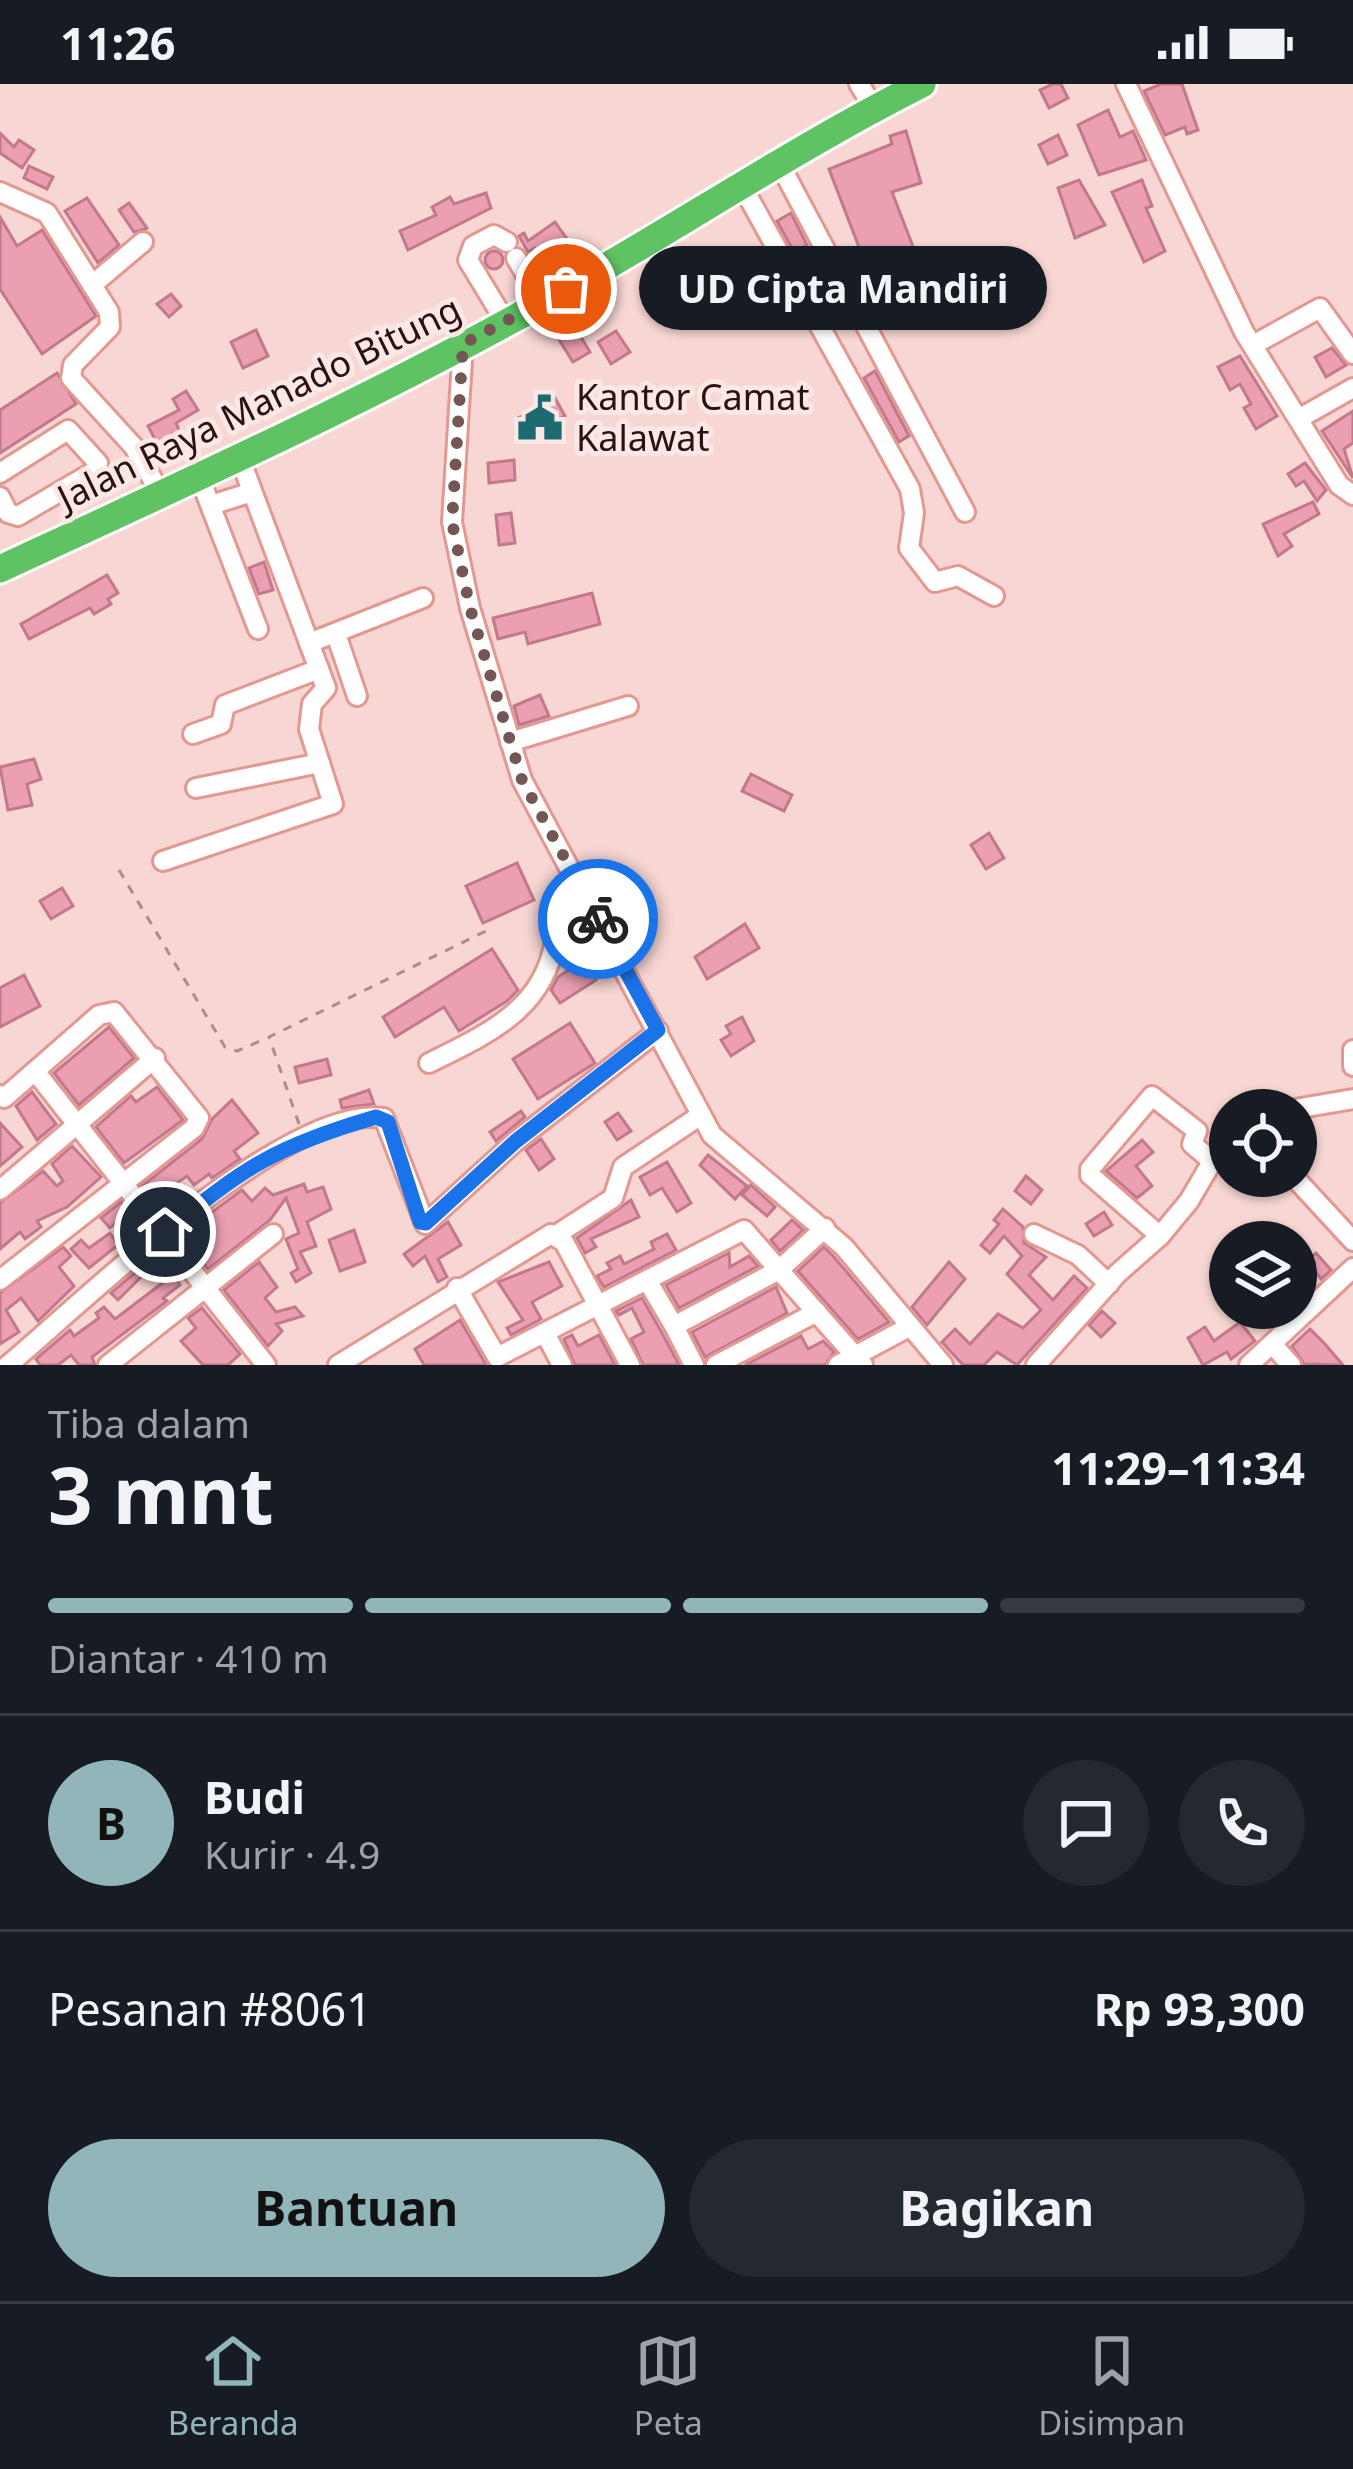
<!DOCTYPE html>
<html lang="id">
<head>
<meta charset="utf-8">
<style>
	:root { --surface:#171b24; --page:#242831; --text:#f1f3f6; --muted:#9ea1a6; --line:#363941; --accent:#92b5ba }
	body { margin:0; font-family:"Noto Sans",sans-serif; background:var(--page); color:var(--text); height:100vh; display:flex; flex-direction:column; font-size:45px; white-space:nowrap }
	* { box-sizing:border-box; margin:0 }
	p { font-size:39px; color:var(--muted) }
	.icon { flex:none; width:66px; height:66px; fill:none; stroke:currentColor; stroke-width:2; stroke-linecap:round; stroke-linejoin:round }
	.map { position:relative; height:1281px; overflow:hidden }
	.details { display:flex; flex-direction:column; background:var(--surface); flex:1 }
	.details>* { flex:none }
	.buttons { position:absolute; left:1209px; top:1005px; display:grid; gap:24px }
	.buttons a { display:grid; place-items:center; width:108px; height:108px; border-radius:50%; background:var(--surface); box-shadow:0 3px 9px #0004; font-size:60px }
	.pin { position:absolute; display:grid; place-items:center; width:102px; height:102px; color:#fff; margin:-51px; border:6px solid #fff; border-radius:50%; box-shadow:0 3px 12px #0007 }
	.courier { position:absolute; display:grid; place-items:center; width:120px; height:120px; margin:-60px; border:9px solid #1a73e8; border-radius:50%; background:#fff; color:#222; box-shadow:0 3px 15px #0007 }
	.bubble { position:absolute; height:84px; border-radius:42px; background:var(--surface); box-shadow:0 3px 9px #0004; font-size:39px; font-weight:700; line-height:84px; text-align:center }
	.summary em { font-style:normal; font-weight:700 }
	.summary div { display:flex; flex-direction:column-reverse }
	.summary { display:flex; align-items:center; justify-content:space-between; height:204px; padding:0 48px }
	h1 { font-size:78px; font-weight:700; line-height:90px }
	.bar { display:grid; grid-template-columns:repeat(4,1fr); gap:18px 12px; align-content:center; height:144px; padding:0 48px }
	.bar i { height:15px; border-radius:9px; background:var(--line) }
	.bar .active { background:var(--accent) }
	.bar p { grid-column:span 4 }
	.line { display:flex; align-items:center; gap:30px; padding:0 48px; border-top:3px solid var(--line) }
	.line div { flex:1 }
	.round { display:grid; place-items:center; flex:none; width:126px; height:126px; border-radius:63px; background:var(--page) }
	.button { display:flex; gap:24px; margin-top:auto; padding:24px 48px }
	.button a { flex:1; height:138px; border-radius:72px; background:var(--accent); color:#111; font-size:48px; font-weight:700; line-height:138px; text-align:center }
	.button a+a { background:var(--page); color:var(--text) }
	.status { display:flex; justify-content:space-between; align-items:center; height:84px; padding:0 60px; background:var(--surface); direction:ltr }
	.status svg { height:33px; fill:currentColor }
	.menu { display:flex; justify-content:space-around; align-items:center; height:168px; border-top:3px solid var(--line); background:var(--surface); font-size:33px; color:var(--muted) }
	.menu a { display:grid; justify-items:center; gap:6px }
	.menu .active { color:var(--accent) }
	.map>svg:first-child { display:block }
	.building { fill:#eb9fb1; stroke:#c2798b; stroke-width:3 }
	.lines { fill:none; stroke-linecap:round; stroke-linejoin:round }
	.minor-casing { stroke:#e49892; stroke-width:24 }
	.highway-casing { stroke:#fff; stroke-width:33 }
	.path { stroke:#ac8d8a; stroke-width:3; stroke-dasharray:9 9; stroke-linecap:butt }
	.minor { stroke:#fff; stroke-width:18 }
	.highway { stroke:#5fc363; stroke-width:27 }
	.done { stroke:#745654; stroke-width:12; stroke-dasharray:0 21.6 }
	.route { stroke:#1a73e8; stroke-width:15 }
	.labels { text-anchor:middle; stroke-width:10; stroke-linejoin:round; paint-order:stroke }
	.poi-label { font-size:36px; fill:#2d1110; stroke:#f9e8e6; text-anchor:start }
	.street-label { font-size:36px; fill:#2d1110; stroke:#f9e8e6 }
</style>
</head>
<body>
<div class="status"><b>11:26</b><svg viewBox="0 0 49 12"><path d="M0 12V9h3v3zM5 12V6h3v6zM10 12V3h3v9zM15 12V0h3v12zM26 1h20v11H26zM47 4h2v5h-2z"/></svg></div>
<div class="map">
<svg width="1353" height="1281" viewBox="0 0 1353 1281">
	<rect width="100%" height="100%" fill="#f7d6d3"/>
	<g class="building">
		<path d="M1053 0H1061L1068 14 1049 24 1040 6Z"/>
		<path d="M1161 0H1182L1198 46 1187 50 1185 43 1165 51 1144 7Z"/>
		<path d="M1108 26 1120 53 1133 47 1146 76 1099 91 1078 41Z"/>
		<path d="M906 47 921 99 892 108 937 225 890 244 829 85 892 60 890 52Z"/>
		<path d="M0 49 14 63 19 56 34 66 22 84 0 69Z"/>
		<path d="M1058 51 1067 71 1048 80 1039 61Z"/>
		<path d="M29 82 53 93 47 105 24 94Z"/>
		<path d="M1079 96 1105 141 1075 154 1058 104Z"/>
		<path d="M1142 96 1152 122 1146 124 1165 167 1144 178 1112 108Z"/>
		<path d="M486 109 491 124 408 166 400 147 436 131 432 123 450 113 454 120Z"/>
		<path d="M87 114 119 161 98 179 65 127Z"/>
		<path d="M129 119 147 144 146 145 134 148 119 126Z"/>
		<path d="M791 129 807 161 794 168 777 137Z"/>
		<path d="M0 133 17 162 42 146 96 232 42 270 0 205Z"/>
		<path d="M555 138 582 176 556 190 546 169 541 173 535 164 528 168 519 152 524 149 528 157Z"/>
		<circle cx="494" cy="176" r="9"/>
		<path d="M171 210 181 222 169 233 157 220Z"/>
		<path d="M573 240 590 268 573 278 556 251Z"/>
		<path d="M256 246 268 272 243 284 231 258Z"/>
		<path d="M616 247 630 268 611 280 598 258Z"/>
		<path d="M1332 264 1346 281 1326 293 1315 273Z"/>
		<path d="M1240 272 1277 332 1256 345 1244 324 1251 320 1240 300 1230 306 1218 283Z"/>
		<path d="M875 287 909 352 899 358 864 294Z"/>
		<path d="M57 289 76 320 0 369V326Z"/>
		<path d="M186 307 198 326 176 339 185 359 163 371 148 342 179 326 173 315Z"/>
		<path d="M250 314 261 331 249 340 237 323Z"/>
		<path d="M555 314 565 332 526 353 516 335Z"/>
		<path d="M1353 327V359L1344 365 1353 394 1322 347Z"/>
		<path d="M514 376 515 396 489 399 488 379Z"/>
		<path d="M1305 379 1326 406 1317 417 1304 397 1296 402 1288 390Z"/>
		<path d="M1313 418 1319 430 1284 450 1292 462 1278 472 1263 440Z"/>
		<path d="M511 429 515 459 499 461 496 431Z"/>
		<path d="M264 478 273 506 259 510 249 484Z"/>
		<path d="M107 491 118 509 108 515 111 520 94 530 90 524 29 555 21 540Z"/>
		<path d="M592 509 600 540 528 560 525 548 498 555 493 534Z"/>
		<path d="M540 611 549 632 519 641 514 622Z"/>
		<path d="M34 675 41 695 27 700 32 721 8 726 0 683Z"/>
		<path d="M751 690 792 711 784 727 742 707Z"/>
		<path d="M989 749 1004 774 986 785 971 761Z"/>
		<path d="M517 779 534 816 483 839 466 802Z"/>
		<path d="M62 804 73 822 51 835 40 817Z"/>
		<path d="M745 840 759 864 707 895 695 873Z"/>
		<path d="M492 865 518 906 507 917 459 947 444 923 395 953 383 933Z"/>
		<path d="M584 876 596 896 560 919 551 906 558 893Z"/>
		<path d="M24 891 40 922 0 943V904Z"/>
		<path d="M742 933 754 957 731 972 721 956 731 950 726 942Z"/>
		<path d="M570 939 595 979 538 1015 513 975Z"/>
		<path d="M109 943 134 974 79 1021 54 989Z"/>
		<path d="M327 975 331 991 299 999 295 983Z"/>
		<path d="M157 1003 183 1036 124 1079 96 1043 131 1012 136 1018Z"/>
		<path d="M369 1006 374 1020 342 1024 340 1016Z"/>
		<path d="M32 1008 56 1040 37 1056 16 1022Z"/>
		<path d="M232 1016 258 1049 234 1067 240 1075 212 1094 209 1090 194 1101 187 1092 164 1108 171 1121 162 1126 142 1102 202 1055 212 1035Z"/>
		<path d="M521 1027 525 1033 496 1057 490 1048Z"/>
		<path d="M618 1029 631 1047 617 1056 605 1038Z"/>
		<path d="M0 1039 22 1063 0 1082Z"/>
		<path d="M541 1055 554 1075 539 1086 526 1066Z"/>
		<path d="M1142 1056 1153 1068 1136 1082 1152 1102 1137 1114 1106 1087Z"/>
		<path d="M72 1062 101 1093 67 1123 37 1137 41 1143 25 1155 20 1148 0 1165V1119L43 1087 57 1102 63 1097 52 1080Z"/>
		<path d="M708 1071 747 1102 735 1115 700 1081Z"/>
		<path d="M667 1078 691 1119 677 1128 662 1104 650 1111 640 1093Z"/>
		<path d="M1026 1092 1042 1106 1031 1120 1015 1107Z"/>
		<path d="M304 1100 307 1108 323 1103 331 1125 307 1138 316 1162 300 1168 311 1189 296 1198 291 1189 298 1185 286 1155 299 1149 286 1114 270 1136 208 1185 181 1151 242 1106 252 1117 265 1104 273 1111Z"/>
		<path d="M751 1101 775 1123 767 1132 742 1111Z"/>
		<path d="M631 1116 639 1133 591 1155 596 1163 585 1169 577 1154Z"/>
		<path d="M121 1118 128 1128 110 1144 101 1134Z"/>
		<path d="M1003 1125 1023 1143 1024 1159 1046 1173 1029 1191 1053 1216 1074 1192 1087 1204 1017 1281 997 1268 984 1281H963L942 1258 955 1245 970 1260 998 1230 1023 1244 1041 1226 1007 1190 1022 1172 1004 1152 990 1169 981 1161 999 1140 994 1136Z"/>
		<path d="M1104 1128 1112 1141 1094 1152 1086 1140Z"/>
		<path d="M792 1136 803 1146 780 1167 771 1156Z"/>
		<path d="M448 1138 461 1161 438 1175 447 1193 438 1198 425 1172 413 1182 404 1170Z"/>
		<path d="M354 1146 365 1178 340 1187 329 1156Z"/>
		<path d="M110 1149 118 1161 89 1184 71 1165 81 1156 89 1164Z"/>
		<path d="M667 1150 676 1166 604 1203 597 1192 611 1185 607 1179 620 1172 624 1180 654 1165 651 1158Z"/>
		<path d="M63 1163 71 1172 59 1183 74 1202 38 1237 21 1214 6 1226 19 1248 0 1260V1209Z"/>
		<path d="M824 1163 834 1173 889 1238 858 1255 798 1187Z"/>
		<path d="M729 1169 730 1183 749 1172 758 1182 679 1224 666 1201Z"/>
		<path d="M1316 1169 1331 1186 1321 1195 1307 1177Z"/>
		<path d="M155 1172 158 1176 118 1216 111 1209Z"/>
		<path d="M259 1178 277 1203 265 1214 276 1228 295 1223 303 1232 276 1240 282 1247 268 1262 224 1206Z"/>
		<path d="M549 1178 562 1202 532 1218 541 1235 511 1251 507 1244 523 1236 498 1198Z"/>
		<path d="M949 1178 965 1195 927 1241 912 1223Z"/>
		<path d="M173 1191 180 1201 163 1214 167 1217 92 1273 95 1281H79L71 1271 58 1281H40L36 1275 70 1246 74 1252 99 1234 96 1229 104 1223 115 1235Z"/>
		<path d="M776 1203 787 1229 705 1273 692 1248Z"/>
		<path d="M642 1214 662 1249 679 1281H643L631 1255 644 1248 632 1224 619 1231 616 1227Z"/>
		<path d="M202 1224 240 1270 228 1281H203L181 1257 196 1244 188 1234Z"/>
		<path d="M1102 1227 1115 1239 1101 1253 1089 1241Z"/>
		<path d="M460 1236 486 1281H424L415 1265Z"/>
		<path d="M1240 1238 1255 1257 1231 1275 1227 1268 1203 1281 1188 1254 1205 1243 1214 1257Z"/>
		<path d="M1310 1245 1324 1259 1343 1281 1304 1280 1292 1262Z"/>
		<path d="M572 1251 578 1262 599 1251 615 1281H575L564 1255Z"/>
		<path d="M801 1252 808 1265 823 1257 834 1268 825 1281H745Z"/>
	</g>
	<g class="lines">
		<g class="minor-casing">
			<g id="minor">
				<path d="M859 0 874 24"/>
				<path d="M1126 0 1244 248 1339 401 1353 411"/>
				<path d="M778 77 965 428"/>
				<path d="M741 100 910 405 914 429 909 464 935 498 958 492 994 512"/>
				<path d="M0 108 47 129 109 228 110 243 73 281 71 294 134 363 162 412"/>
				<path d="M516 174 541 217"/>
				<path d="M92 201 143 158"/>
				<path d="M505 237 468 176 473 162 494 151 507 158"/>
				<path d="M463 260 452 438 470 524 522 696 712 1051 844 1163 943 1281"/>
				<path d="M1253 261 1320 224 1353 270"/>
				<path d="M1300 334 1353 304"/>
				<path d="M0 389 68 346 98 379 95 387 18 432 8 429 0 413"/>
				<path d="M199 392 258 545"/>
				<path d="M211 421 252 408"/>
				<path d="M336 550 357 612"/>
				<path d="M309 559 423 514"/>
				<path d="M193 650 221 640 225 621 319 585"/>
				<path d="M510 658 628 622"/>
				<path d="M196 704 320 679"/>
				<path d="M163 777 333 720 309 645 312 620 326 604 239 372"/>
				<path d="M1353 966V982"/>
				<path d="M429 979C485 951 545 926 555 855L595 831"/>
				<path d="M0 1011 4 1014 35 987 266 1281"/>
				<path d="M1289 1026 1353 1015"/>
				<path d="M1293 1092 1353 1157"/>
				<path d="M0 1106 155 974"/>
				<path d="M825 1144 779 1186 863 1281"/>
				<path d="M1034 1150 1078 1171 1109 1200"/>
				<path d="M556 1151 613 1114 623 1083 701 1031"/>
				<path d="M1160 1152 1090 1091V1085L1152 1012 1197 1047 1192 1060 1211 1076"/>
				<path d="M0 1196 194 1044 199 1034 114 928 99 931 35 987"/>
				<path d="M647 1196 674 1242"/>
				<path d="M457 1204 497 1273 744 1146 779 1186 674 1242 694 1281"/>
				<path d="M545 1249 562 1281"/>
				<path d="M1272 1260 1291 1281"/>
				<path d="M8 1281C82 1219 289 1018 384 1034L425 1140 516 1057 658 947"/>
				<path d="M108 1281 273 1150"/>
				<path d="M338 1281 551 1150 564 1158 630 1281"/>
				<path d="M716 1281 817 1228"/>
				<path d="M838 1281 909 1243"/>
				<path d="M1036 1281 1118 1189 1160 1152 1189 1117 1230 1047"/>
				<path d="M1249 1281 1353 1184"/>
			</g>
		</g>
		<g class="highway-casing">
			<path id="highway" d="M0 485C199 393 400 302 590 192 701 128 807 58 922 0"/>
		</g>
		<g class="path">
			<path d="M119 786 225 963 237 967 267 954"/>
			<path d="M299 1040 269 953 486 847"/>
		</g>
		<use href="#minor" class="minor"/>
		<use href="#highway" class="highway"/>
	</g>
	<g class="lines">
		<path class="done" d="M566 205 463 260 452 438 470 524 522 696 598 835"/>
		<path class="route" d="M165 1148C245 1083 276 1062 376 1033L388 1038 420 1138 426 1139 516 1057 658 946 598 835"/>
	</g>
	<defs>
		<g id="civic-bare" transform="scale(3.6)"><path d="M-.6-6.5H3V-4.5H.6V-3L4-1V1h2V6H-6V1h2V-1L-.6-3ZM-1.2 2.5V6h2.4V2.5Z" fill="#1e6a71" stroke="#f9e8e6" stroke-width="2.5" paint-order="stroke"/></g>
	</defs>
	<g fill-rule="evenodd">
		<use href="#civic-bare" x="540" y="334"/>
	</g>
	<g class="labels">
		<g class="poi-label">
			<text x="576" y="326">Kantor Camat<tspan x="576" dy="41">Kalawat</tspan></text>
		</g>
		<g class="street-label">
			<text transform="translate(259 319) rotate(-26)" y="13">Jalan Raya Manado Bitung</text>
		</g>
	</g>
</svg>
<div class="buttons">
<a><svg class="icon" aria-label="locate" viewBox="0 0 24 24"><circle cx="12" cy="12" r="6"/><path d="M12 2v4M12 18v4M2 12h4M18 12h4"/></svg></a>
<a><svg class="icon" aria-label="layers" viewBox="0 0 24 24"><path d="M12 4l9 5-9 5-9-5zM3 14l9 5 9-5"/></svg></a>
</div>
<div class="pin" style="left:566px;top:205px;background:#ea580c"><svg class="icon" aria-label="bag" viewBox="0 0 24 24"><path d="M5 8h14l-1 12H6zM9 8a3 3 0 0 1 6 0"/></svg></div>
<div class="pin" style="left:165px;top:1148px;background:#1f2937"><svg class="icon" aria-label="home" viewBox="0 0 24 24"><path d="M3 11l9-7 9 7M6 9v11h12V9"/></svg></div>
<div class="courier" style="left:598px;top:835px"><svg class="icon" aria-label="bike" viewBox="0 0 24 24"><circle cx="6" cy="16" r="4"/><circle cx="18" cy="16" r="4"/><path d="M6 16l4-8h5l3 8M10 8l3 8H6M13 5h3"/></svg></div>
<div class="bubble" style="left:639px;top:162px;width:408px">UD Cipta Mandiri</div>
</div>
<section class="details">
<div class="summary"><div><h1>3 mnt</h1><p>Tiba dalam</p></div><em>11:29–11:34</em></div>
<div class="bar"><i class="active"></i><i class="active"></i><i class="active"></i><i></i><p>Diantar · 410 m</p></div>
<div class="line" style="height:216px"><b class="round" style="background:var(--accent);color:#111">B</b><div><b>Budi</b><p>Kurir · 4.9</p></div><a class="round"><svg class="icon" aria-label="chat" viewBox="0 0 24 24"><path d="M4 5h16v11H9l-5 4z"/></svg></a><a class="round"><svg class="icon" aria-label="phone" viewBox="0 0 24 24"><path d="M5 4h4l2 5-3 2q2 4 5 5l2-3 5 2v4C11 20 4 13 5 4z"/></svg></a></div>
<div class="line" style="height:156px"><div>Pesanan #8061</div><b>Rp 93,300</b></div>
<div class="button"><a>Bantuan</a><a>Bagikan</a></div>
</section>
<nav class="menu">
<a class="active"><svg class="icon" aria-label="home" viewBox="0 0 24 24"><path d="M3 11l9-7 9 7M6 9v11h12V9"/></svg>Beranda</a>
<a><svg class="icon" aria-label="map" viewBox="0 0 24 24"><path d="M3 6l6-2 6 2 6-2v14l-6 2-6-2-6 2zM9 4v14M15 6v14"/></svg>Peta</a>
<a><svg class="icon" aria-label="saved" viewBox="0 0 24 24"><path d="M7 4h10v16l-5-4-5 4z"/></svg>Disimpan</a>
</nav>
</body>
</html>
